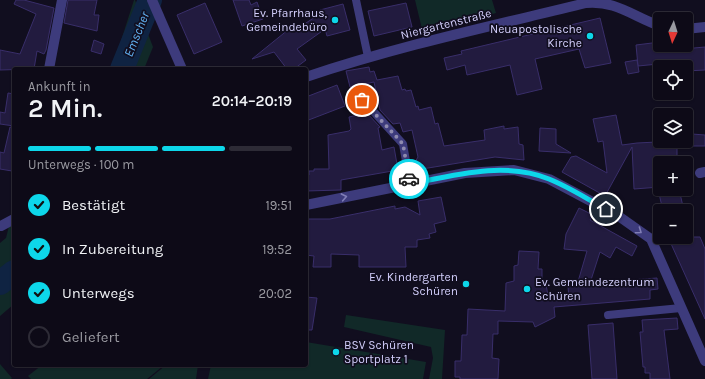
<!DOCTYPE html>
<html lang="de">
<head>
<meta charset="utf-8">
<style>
	:root { --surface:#0d0a17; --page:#1b1824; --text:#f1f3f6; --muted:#9a9aa1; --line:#2d2b36; --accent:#0dd7ea }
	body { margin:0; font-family:Karla,sans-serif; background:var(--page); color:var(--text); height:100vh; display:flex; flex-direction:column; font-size:15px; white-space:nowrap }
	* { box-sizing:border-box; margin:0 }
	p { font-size:13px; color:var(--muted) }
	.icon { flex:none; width:22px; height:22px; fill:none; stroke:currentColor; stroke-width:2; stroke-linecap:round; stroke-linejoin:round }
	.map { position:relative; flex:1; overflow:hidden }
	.details { position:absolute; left:12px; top:67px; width:296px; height:300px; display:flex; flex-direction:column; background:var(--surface); border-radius:4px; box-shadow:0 1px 3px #0004,0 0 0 1px var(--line) }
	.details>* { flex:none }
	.needle { width:26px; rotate:184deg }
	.fabs { position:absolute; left:653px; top:12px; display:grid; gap:8px }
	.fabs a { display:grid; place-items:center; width:40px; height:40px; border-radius:4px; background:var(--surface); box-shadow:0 1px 3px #0004,0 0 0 1px var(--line); font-size:20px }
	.pin { position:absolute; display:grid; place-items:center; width:34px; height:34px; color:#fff; margin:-17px; border:2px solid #fff; border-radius:50%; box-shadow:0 1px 4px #0007 }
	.courier { position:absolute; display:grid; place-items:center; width:40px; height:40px; margin:-20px; border:3px solid #0dd7ea; border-radius:50%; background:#fff; color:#222; box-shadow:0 1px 5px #0007 }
	.overview em { font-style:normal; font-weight:600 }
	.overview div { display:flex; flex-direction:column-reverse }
	.overview { display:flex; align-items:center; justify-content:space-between; height:68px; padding:0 16px }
	h1 { font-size:26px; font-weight:600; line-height:30px }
	.bar { display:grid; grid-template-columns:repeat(4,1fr); gap:6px 4px; align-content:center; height:48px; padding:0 16px }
	.bar i { height:5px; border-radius:3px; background:var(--line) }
	.bar .on { background:var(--accent) }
	.bar p { grid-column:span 4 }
	ol { padding:0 16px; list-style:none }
	li { display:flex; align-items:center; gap:12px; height:44px }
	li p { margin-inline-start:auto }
	li .icon { padding:4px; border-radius:50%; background:var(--accent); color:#111; stroke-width:4 }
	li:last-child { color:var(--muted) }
	li i { width:22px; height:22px; border:2px solid var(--line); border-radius:50% }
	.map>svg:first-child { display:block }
	.green { fill:#112928 }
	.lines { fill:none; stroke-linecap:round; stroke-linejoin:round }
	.river { stroke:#0f2342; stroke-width:24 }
	.building { fill:#221b3f; stroke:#392e6a }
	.service { stroke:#3d3b7c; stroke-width:8 }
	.minor { stroke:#3d3b7c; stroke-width:10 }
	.oneway { stroke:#807eb6 }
	.done { stroke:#8f8baf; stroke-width:4; stroke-dasharray:0 7.2 }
	.route { stroke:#0dd7ea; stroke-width:5 }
	.poi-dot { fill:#0dd7ea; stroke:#110e1f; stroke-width:1.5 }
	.labels { text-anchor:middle; stroke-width:3.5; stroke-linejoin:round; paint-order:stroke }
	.poi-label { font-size:12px; fill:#d3cffc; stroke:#110e1f; text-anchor:end }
	.street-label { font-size:12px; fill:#d3cffc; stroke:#110e1f }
	.water-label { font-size:13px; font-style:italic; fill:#63b4f6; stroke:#110e1f }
</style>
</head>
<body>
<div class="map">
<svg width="705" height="379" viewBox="0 0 705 379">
	<rect width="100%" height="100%" fill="#110e1f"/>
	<g class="green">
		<path d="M134 0H135L153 47 144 69H112Z"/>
		<path d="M415 0H492L496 13 423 33Z"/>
		<path d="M14 225V304L0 316V243L6 238 9 226Z"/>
		<path d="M346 315 445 330 442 379H429L433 358 431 347 344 327Z"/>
		<path d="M306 342 426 362 423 379H208L211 365H306Z"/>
		<path d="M0 364 12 378 11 379H0Z"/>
		<path d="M42 365H162L163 366 147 379H31L28 376Z"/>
		<path d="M166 365H198L196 379H149Z"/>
	</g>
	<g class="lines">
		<g class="river">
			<path d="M122 69 150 0"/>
			<path d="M0 283 14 272"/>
		</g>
	</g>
	<g class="building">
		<path d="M16 0H24L54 8 46 50 44 54 37 51 34 69 0 70V50L20 54 36 14 14 4Z"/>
		<path d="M68 0H97L94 15H99L97 31 64 23Z"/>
		<path d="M233 0H249L251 5 257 2 263 19 242 26Z"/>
		<path d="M205 3 222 42 194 54 177 15Z"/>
		<path d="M406 3 412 27 374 36 368 11Z"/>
		<path d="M343 4 350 30 327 36 325 29 297 49 306 60 294 69H287L274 52 252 59 294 25 297 29 321 13 320 10Z"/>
		<path d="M600 18 611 63 585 68 579 49 535 59 542 89 517 95 510 65 467 75 465 65 447 70 444 58 462 54 461 51Z"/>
		<path d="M94 40 104 44 101 54 91 51Z"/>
		<path d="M660 42 661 51 705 47V70L686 71V67H679V62L638 66 636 45Z"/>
		<path d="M637 60 639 72 628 74 625 62Z"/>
		<path d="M369 67 370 72 374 71 377 80 398 76 402 90 405 89 406 91 411 90 416 107 418 106 419 110 431 107 435 124 438 123 444 146 485 140 484 130 504 126V129L518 127 519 144 523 145 524 160 495 157 422 169 421 164 415 162 418 157 412 130 403 132 400 123 393 124 380 110 374 82 350 87 346 71Z"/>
		<path d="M337 85 345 106 306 121V97Z"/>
		<path d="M8 93 14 94V126L0 124V112L5 113Z"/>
		<path d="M367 113 380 127 378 128 382 150 394 147 398 170 341 180V190L306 191V175H309V171H314V169H329L328 135 349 131 351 129 349 117Z"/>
		<path d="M616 115 622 145 637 143 677 141V159L660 160V187L634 189 632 147 605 196 562 172 571 157 576 156 607 173 603 141 598 142 593 119Z"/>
		<path d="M10 127 14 128V162L12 171 0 169V152L4 153Z"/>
		<path d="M540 128 556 129V144L571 153 539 151Z"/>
		<path d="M692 134 705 135V146H692Z"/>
		<path d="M658 189H679L684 211H663Z"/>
		<path d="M441 197 446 221 434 224 436 232 429 234 430 238 417 240V247H405L406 267H359V255L331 254V267H313L314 256 306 255V219H330L395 206V209L405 207 420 215 418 201Z"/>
		<path d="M579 208 593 215 590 220 637 246 632 256 616 247 610 258 600 252 590 283 657 278 658 289 650 290V299L554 307 555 317 535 327 533 322 498 321V334H493L492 358 499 359 498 379H460V377H455V361H461L462 335H467L468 309 505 311 506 283 514 281V266L518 265 519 251 539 252 538 269H542V284H546L548 296 569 299 568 286 577 285 587 251 564 249 566 234Z"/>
		<path d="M668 237H700L705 249V319Z"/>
		<path d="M306 297 317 298 312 330H306Z"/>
		<path d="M677 318 678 329 664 330 670 379H650V373H645V367H643L640 332H643L642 320Z"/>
		<path d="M613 323 617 379H592L588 325Z"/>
	</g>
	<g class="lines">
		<g class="service">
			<path d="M356 0 368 57"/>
			<path d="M363 100 403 144 410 184"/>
			<path d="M608 315 681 308"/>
		</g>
		<g class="minor">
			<path d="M152 0 182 69"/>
			<path d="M686 29 705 27"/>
			<path d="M49 69 62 0"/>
			<path d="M306 77C398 46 492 26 586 3 615 0 634 17 660 26"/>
			<path d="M700 173 705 172"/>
			<path d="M306 205 465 173 514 170 549 179 617 215 651 239 705 361"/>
			<path d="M1 226 14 219"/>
		</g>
	</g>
	<defs><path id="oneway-chevron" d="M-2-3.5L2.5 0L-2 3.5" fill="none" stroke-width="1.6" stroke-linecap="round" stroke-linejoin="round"/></defs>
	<g class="oneway">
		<use href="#oneway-chevron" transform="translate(344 197) rotate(-11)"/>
		<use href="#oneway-chevron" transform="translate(639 231) rotate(35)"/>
	</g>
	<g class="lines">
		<path class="done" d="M362 100 403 144 409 179"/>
		<path class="route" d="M409 179 410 184C455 175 505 161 549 179 569 187 587 199 606 209"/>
	</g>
	<g class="poi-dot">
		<circle cx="335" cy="20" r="4"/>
		<circle cx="590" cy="36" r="4"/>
		<circle cx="466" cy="284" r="4"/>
		<circle cx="527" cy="289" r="4"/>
		<circle cx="336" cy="352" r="4"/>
	</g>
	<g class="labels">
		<g class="poi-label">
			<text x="327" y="17">Ev. Pfarrhaus,<tspan x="327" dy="14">Gemeindebüro</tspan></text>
			<text x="582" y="33">Neuapostolische<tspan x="582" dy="14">Kirche</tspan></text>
			<text x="458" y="281">Ev. Kindergarten<tspan x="458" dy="14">Schüren</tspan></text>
			<text x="535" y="286" text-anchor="start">Ev. Gemeindezentrum<tspan x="535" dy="14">Schüren</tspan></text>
			<text x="344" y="349" text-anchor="start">BSV Schüren<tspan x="344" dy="14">Sportplatz 1</tspan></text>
		</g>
		<g class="street-label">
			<text transform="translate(446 24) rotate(-14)" y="4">Niergartenstraße</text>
		</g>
		<g class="water-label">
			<text transform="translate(136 34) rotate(-68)" y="5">Emscher</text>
		</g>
	</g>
</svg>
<div class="fabs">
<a><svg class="needle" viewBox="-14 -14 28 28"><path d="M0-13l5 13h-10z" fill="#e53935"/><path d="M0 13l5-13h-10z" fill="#9a9aa1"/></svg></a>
<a><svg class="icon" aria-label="locate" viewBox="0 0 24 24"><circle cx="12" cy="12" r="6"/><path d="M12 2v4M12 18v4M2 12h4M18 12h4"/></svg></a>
<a><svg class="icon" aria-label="layers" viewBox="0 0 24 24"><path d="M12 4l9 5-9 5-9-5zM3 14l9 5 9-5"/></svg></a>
<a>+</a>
<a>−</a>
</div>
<div class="pin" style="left:362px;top:100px;background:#ea580c"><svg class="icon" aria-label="bag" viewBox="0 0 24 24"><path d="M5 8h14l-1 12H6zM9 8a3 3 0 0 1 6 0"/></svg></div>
<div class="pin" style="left:606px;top:209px;background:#1f2937"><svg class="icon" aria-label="home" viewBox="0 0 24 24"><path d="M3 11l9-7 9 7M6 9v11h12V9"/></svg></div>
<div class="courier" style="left:409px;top:179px"><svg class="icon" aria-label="car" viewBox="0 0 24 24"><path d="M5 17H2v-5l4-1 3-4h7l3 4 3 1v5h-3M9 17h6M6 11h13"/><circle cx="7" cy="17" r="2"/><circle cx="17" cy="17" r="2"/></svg></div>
<section class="details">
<div class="overview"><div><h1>2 Min.</h1><p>Ankunft in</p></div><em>20:14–20:19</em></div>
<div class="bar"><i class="on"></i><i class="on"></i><i class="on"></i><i></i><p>Unterwegs · 100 m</p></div>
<ol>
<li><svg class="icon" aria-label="check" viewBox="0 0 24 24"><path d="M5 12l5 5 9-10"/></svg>Bestätigt<p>19:51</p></li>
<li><svg class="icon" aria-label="check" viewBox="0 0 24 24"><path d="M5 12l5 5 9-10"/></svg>In Zubereitung<p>19:52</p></li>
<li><svg class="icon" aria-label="check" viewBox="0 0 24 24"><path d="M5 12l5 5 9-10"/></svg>Unterwegs<p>20:02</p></li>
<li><i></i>Geliefert</li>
</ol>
</section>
</div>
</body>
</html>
